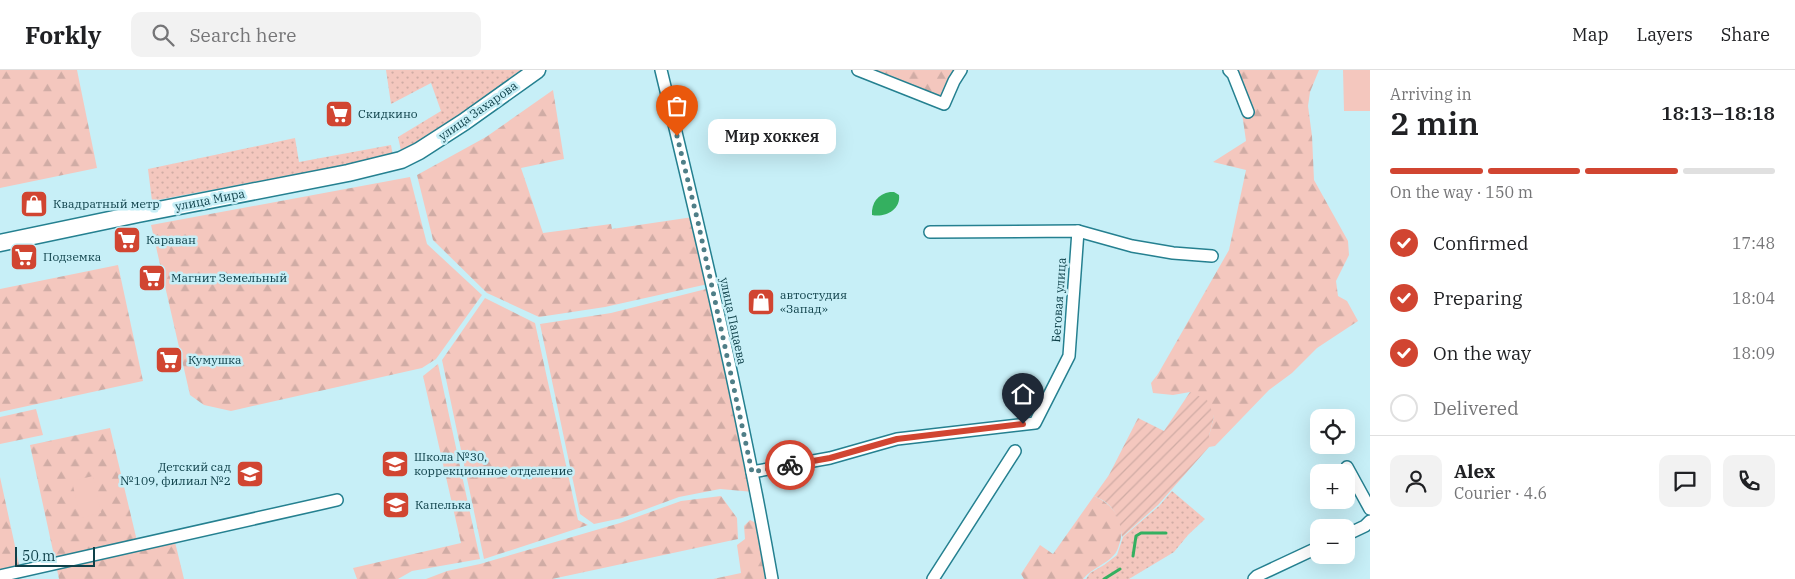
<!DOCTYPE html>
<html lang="en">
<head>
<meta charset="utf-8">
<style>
	:root { --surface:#fff; --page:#f2f2f2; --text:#202124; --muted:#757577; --line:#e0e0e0; --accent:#d14531 }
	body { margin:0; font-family:"IBM Plex Serif",serif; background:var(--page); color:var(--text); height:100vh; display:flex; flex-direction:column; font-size:19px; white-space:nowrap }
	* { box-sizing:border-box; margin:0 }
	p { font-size:16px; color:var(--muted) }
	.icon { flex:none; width:28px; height:28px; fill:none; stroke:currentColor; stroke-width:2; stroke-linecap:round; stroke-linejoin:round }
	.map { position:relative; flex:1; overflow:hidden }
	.side { display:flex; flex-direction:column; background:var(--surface); width:425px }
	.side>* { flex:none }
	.buttons { position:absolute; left:1310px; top:339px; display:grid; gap:10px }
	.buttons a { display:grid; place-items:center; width:45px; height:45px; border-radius:10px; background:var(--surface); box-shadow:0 5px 20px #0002; font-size:25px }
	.scale { position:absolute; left:15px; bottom:12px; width:80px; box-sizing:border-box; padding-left:5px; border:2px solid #0f414a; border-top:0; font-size:14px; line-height:18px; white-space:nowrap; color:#0f414a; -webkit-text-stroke:4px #c7eff7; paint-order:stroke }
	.pin { position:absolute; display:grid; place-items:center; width:42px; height:42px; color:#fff; margin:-51px -21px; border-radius:50% 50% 50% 0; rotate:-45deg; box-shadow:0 0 5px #0007 }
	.pin .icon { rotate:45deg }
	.courier { position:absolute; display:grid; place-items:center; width:50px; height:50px; margin:-25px; border:4px solid #d14531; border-radius:50%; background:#fff; color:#222; box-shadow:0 1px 6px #0007 }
	.bubble { position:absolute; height:35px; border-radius:10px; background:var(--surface); box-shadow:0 5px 20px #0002; font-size:16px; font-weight:600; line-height:35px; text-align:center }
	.overview em { font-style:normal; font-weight:600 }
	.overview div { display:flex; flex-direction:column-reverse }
	.overview { display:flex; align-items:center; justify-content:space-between; height:85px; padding:0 20px }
	h1 { font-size:32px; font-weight:600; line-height:38px }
	.bar { display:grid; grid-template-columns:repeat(4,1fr); gap:8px 5px; align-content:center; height:60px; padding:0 20px }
	.bar i { height:6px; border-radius:4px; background:var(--line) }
	.bar .on { background:var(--accent) }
	.bar p { grid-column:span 4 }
	.line { display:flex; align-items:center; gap:12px; padding:0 20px; border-top:1px solid var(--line) }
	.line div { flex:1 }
	.round { display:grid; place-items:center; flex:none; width:52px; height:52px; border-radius:10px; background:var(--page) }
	ol { padding:0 20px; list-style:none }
	li { display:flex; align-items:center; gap:15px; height:55px }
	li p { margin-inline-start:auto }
	li .icon { padding:5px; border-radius:50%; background:var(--accent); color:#fff; stroke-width:4 }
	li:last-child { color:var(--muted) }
	li i { width:28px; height:28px; border:2px solid var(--line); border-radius:50% }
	header { display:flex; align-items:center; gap:30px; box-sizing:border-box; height:70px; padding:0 25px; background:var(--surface); border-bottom:1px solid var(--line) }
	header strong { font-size:24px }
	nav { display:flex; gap:28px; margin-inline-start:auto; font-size:18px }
	.search { width:350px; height:45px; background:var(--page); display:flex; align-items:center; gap:12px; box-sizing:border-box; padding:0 18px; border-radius:10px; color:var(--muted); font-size:19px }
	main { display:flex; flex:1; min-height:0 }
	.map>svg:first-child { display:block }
	.grass { fill:url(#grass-dots) }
	.forest { fill:url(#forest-firs) }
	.garden { fill:url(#garden-furrows) }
	.pitch { fill:#f4c7be }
	.water { fill:#34b060 }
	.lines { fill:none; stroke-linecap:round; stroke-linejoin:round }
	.stream { stroke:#34b060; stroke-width:3 }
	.street-casing { stroke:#258090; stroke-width:14 }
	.secondary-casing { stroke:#258090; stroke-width:19 }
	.street { stroke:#fff; stroke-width:11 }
	.secondary { stroke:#fff; stroke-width:16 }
	.done { stroke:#4f7e87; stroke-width:5; stroke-dasharray:0 9 }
	.route { stroke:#d14531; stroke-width:6 }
	.labels { text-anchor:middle; stroke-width:5; stroke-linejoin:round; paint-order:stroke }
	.street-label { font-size:12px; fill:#0f414a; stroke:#c7eff7 }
	.poi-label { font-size:12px; fill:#0f414a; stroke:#c7eff7; text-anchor:start }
</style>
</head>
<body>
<header>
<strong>Forkly</strong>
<div class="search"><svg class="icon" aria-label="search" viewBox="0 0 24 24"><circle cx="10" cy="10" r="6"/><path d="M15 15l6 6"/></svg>Search here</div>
<nav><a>Map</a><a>Layers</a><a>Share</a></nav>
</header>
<main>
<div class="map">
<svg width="1370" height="509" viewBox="0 0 1370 509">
	<defs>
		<pattern id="grass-dots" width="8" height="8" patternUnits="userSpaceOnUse" patternTransform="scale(1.25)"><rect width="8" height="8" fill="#f4c7be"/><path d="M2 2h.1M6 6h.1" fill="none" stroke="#d0aca5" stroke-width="1.8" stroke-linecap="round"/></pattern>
		<pattern id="forest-firs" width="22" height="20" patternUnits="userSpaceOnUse" patternTransform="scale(1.25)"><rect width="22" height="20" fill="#f4c7be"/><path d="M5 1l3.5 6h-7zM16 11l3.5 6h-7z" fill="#d0aca5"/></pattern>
		<pattern id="garden-furrows" width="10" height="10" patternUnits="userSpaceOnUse" patternTransform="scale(1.25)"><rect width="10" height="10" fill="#f4c7be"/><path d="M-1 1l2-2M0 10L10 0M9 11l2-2" fill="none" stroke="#d0aca5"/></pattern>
	</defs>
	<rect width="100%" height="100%" fill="#c7eff7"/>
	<g class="grass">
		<path d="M386 0H526L402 85 398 67 441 41 431 13 391 34Z"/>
		<path d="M295 68 299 92 391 75 393 86 152 131 148 99Z"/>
		<path d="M1172 421 1205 449 1188 465 1174 482 1129 509H1086L1090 503 1104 495 1117 485 1123 467 1159 436Z"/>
	</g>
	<g class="forest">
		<path d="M0 0H77L97 98 0 118Z"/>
		<path d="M872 0H956L942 27Z"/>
		<path d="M1236 0H1319L1310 22 1308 36 1312 66 1314 110 1348 171 1349 185 1336 211 1338 226 1347 231 1358 251 1317 278 1292 303 1269 320 1215 376 1209 377V366L1214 346 1190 322 1173 325 1153 323 1151 313 1158 304 1229 180 1246 100 1213 92 1246 71Z"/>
		<path d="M553 20 564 89 521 98 543 163 611 154 612 159 693 147 708 214 605 237 539 247 487 223 433 170 417 105 486 67Z"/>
		<path d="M410 107 427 174 482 225 436 289 422 298 231 341 204 335 190 325 151 155Z"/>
		<path d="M118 195 143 311 0 342V219Z"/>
		<path d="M710 218 754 422 720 419 679 427 622 448 594 454 580 444 540 254 611 243Z"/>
		<path d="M485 228 535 253 578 450 588 455 484 489 442 290Z"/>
		<path d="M438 294 480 489 412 501 398 509H357L353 498 461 473 423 306Z"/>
		<path d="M36 339 43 365 0 374V347Z"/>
		<path d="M110 358 137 471 55 490 30 375Z"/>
		<path d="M0 407 20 499 0 503Z"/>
		<path d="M721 426 737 448 738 469 552 509H426L447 501 480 494 620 453 681 431Z"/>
		<path d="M1094 426C1114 434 1127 454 1119 475 1118 479 1116 483 1114 485 1105 495 1092 498 1083 509H1024L1021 504 1040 475 1053 484Z"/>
		<path d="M750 450 760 455 769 509H713L741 503 737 475 745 469 744 456Z"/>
		<path d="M174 468 184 509H59L56 495Z"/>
	</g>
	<path class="garden" d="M1190 322 1207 330 1214 346 1209 366V377L1158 435 1122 467C1120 447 1113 433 1094 426L1109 405 1138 348 1164 361Z"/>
	<g class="pitch">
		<path d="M1343 0H1370V41H1344Z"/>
		<path d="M93 406 101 443 80 448 72 411Z"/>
	</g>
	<path class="water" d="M890 122H894L899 125C901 140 884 148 872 145 871 133 878 124 890 122Z"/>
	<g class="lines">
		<g class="stream">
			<path d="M1133 486 1136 466 1141 463H1166"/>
			<path d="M1104 509 1120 499"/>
		</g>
		<g class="street-casing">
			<g id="street">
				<path d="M661 0C702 169 742 338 772 509"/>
				<path d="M858 0 944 34 954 11 961 0"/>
				<path d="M1229 0 1233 4 1248 42"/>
				<path d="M930 162 1078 161 1132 176 1173 183 1212 186"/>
				<path d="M1347 397 1370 439"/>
				<path d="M752 402 830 388 897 369 1035 353 1069 286 1078 161"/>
				<path d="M1346 465 1365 456 1370 451"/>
				<path d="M0 506 337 430"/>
				<path d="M933 509 1015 381"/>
				<path d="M1254 509 1257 506 1319 477"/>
			</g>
		</g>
		<g class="secondary-casing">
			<path id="secondary" d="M0 173 138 144 348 103 401 90 419 81 464 52 537 0"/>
		</g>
		<use href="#street" class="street"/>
		<use href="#secondary" class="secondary"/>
	</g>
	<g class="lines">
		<path class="done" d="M677 66 698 152 752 402 790 395"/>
		<path class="route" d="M790 395 830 388 897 369 1023 354"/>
	</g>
	<defs>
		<g id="supermarket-square" transform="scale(1.4375)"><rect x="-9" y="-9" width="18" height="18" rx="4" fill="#d14531" stroke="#c7eff7"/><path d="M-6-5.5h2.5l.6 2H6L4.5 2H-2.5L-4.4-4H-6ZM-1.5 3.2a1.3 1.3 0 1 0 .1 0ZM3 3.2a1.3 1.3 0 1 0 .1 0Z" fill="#fff"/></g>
		<g id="shop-square" transform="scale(1.4375)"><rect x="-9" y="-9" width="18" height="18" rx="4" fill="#d14531" stroke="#c7eff7"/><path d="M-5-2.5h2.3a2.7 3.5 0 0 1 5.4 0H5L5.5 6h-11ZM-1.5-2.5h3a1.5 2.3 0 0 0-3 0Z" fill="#fff"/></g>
		<g id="school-square" transform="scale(1.4375)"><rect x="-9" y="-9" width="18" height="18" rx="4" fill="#d14531" stroke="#c7eff7"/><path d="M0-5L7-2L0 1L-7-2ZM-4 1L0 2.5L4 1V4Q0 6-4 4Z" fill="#fff"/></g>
	</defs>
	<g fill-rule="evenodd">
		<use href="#supermarket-square" x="339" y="44"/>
		<use href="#shop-square" x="34" y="134"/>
		<use href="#supermarket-square" x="127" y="170"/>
		<use href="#supermarket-square" x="24" y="187"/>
		<use href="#supermarket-square" x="152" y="208"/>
		<use href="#shop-square" x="761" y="232"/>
		<use href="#supermarket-square" x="169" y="290"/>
		<use href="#school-square" x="395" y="394"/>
		<use href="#school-square" x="250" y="404"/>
		<use href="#school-square" x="396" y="435"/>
	</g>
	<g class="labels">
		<g class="street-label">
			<text transform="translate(478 41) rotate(-35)" y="4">улица Захарова</text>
			<text transform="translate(210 130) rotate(-11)" y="4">улица Мира</text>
			<text transform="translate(1059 230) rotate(-86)" y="4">Беговая улица</text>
			<text transform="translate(733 251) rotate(78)" y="4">улица Пацаева</text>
		</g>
		<g class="poi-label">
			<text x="358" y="48">Скидкино</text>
			<text x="53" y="138">Квадратный метр</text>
			<text x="146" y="174">Караван</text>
			<text x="43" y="191">Подземка</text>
			<text x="171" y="212">Магнит Земельный</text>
			<text x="780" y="229">автостудия<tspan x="780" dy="14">«Запад»</tspan></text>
			<text x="188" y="294">Кумушка</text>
			<text x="414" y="391">Школа №30,<tspan x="414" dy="14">коррекционное отделение</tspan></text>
			<text x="231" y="401" text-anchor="end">Детский сад<tspan x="231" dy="14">№109, филиал №2</tspan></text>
			<text x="415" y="439">Капелька</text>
		</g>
	</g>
</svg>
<div class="buttons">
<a><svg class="icon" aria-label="locate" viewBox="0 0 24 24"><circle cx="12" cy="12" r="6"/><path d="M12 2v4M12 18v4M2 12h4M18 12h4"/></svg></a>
<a>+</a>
<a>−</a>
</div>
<div class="scale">50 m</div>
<div class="pin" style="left:677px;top:66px;background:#ea580c"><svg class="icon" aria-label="bag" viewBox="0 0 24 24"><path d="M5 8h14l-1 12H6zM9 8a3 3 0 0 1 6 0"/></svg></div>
<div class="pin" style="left:1023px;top:354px;background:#1f2937"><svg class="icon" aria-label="home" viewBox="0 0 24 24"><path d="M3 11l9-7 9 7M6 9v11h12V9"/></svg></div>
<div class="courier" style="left:790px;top:395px"><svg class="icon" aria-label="bike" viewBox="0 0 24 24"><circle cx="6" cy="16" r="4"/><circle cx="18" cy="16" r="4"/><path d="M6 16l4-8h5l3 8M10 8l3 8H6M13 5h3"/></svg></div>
<div class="bubble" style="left:708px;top:49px;width:128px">Мир хоккея</div>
</div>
<section class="side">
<div class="overview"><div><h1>2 min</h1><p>Arriving in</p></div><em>18:13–18:18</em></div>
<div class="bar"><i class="on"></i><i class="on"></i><i class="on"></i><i></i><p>On the way · 150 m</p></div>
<ol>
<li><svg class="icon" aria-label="check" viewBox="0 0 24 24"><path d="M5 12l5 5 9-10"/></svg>Confirmed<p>17:48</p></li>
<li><svg class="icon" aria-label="check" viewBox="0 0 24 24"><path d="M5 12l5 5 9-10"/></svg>Preparing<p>18:04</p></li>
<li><svg class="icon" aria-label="check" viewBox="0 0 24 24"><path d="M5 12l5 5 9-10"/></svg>On the way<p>18:09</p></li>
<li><i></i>Delivered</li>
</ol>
<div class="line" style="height:90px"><a class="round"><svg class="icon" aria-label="person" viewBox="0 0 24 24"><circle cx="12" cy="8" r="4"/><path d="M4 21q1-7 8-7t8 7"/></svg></a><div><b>Alex</b><p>Courier · 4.6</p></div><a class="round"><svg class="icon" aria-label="chat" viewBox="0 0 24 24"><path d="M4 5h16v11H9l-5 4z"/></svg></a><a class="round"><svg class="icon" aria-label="phone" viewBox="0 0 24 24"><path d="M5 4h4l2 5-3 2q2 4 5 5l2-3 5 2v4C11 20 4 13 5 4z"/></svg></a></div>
</section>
</main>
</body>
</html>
